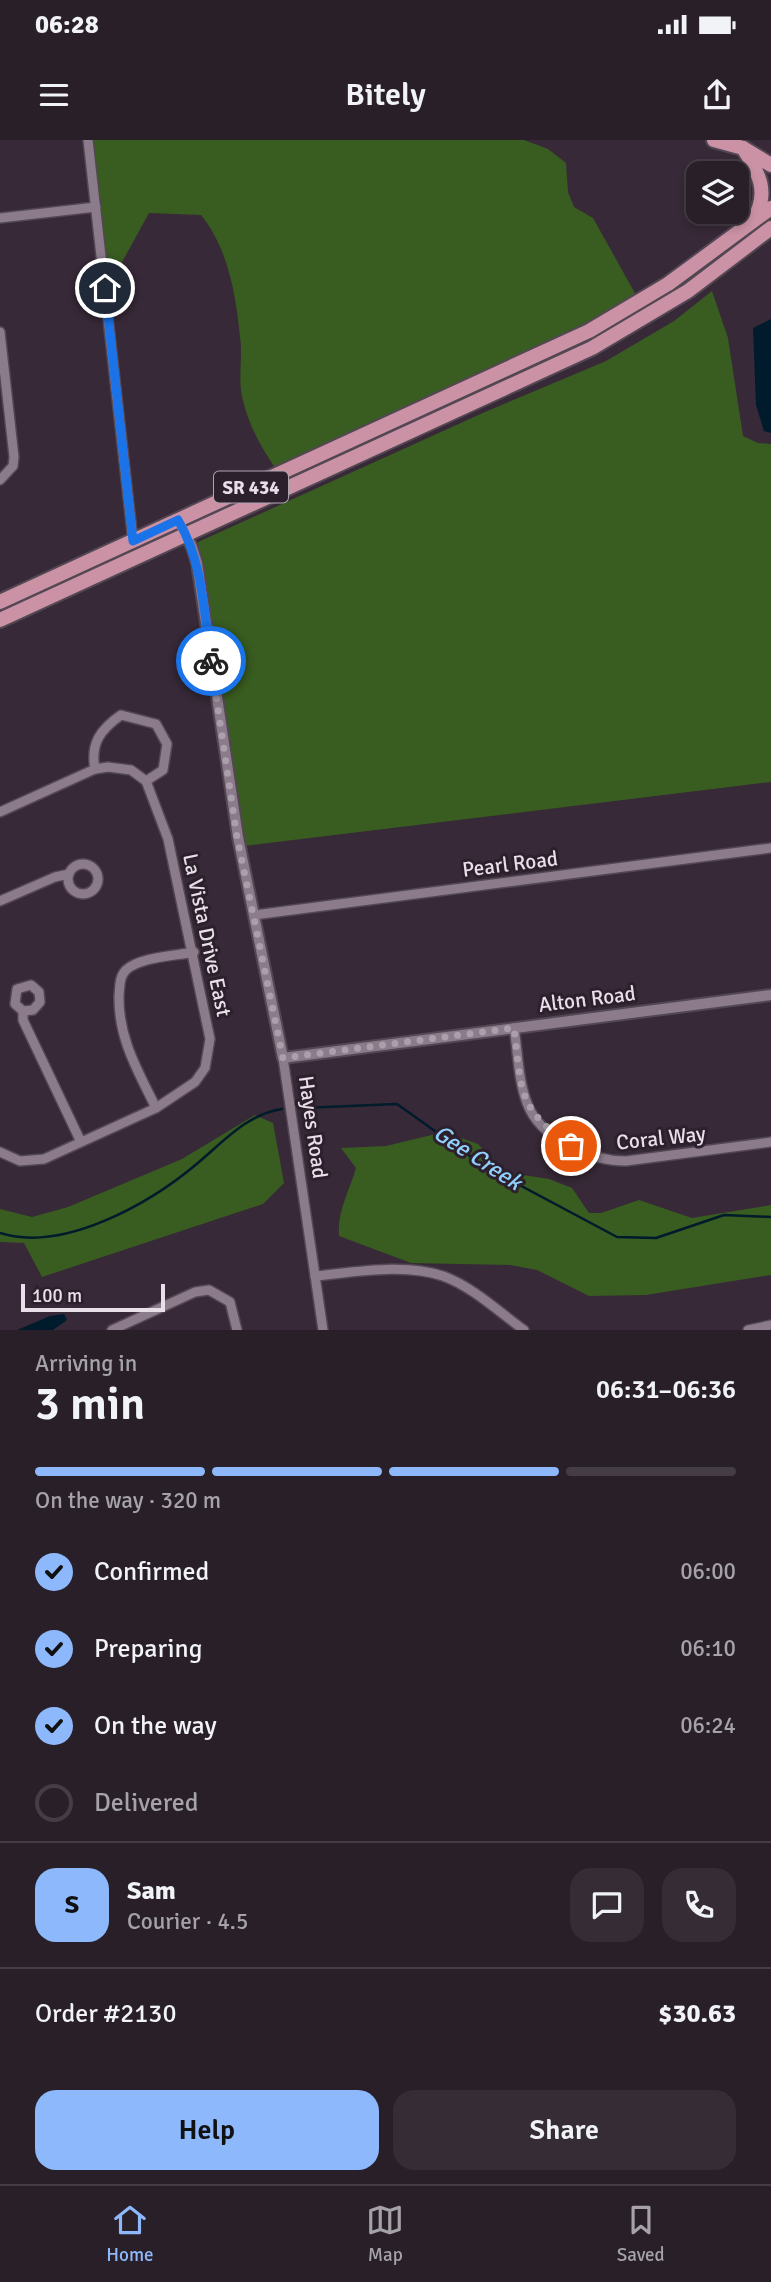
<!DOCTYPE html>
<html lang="en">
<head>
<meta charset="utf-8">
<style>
	:root { --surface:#291f29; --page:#352c35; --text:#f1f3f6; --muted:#a5a2a8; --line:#453d46; --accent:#8db9fc }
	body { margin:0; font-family:Signika,sans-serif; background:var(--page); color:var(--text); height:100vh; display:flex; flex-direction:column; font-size:26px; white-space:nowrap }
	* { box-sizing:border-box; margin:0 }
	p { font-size:23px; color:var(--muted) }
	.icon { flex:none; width:38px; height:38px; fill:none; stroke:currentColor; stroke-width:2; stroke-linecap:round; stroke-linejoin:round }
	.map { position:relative; height:1190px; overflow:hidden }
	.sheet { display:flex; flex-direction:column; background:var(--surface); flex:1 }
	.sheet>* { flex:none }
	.tools { position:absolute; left:686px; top:21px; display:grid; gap:14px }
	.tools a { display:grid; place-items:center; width:63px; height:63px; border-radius:14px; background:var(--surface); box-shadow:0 4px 10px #0003,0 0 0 2px var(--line); font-size:35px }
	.scale { position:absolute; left:21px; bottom:18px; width:144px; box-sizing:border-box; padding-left:7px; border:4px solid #e8dfe8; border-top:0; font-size:19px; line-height:24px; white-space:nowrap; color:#e8dfe8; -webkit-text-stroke:5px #2d202d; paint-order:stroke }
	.pin { position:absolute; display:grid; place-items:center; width:60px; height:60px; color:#fff; margin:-30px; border:4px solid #fff; border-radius:50%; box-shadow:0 2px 7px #0007 }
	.courier { position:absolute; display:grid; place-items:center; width:70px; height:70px; margin:-35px; border:5px solid #1a73e8; border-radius:50%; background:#fff; color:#222; box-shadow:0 2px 9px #0007 }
	.summary em { font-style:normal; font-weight:600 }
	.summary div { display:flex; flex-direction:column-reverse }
	.summary { display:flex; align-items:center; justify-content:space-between; height:119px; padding:0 35px }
	h1 { font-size:46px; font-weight:600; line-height:52px }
	.bar { display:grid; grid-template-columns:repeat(4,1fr); gap:10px 7px; align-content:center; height:84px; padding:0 35px }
	.bar i { height:9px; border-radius:5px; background:var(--line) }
	.bar .current { background:var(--accent) }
	.bar p { grid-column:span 4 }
	.line { display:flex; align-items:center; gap:18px; padding:0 35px; border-top:2px solid var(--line) }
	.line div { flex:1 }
	.round { display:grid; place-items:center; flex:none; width:74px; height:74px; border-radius:21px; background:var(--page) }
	ol { padding:0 35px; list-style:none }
	li { display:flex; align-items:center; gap:21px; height:77px }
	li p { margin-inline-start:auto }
	li .icon { padding:7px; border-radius:50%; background:var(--accent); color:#111; stroke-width:4 }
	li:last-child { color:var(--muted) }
	li i { width:38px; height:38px; border:4px solid var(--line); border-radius:50% }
	.cta { display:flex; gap:14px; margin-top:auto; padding:14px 35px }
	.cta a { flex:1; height:80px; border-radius:21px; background:var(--accent); color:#111; font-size:28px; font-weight:600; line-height:80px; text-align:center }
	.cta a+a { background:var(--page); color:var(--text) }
	.status { display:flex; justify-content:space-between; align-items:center; height:49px; padding:0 35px; background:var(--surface); direction:ltr }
	.status svg { height:19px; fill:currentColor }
	header { display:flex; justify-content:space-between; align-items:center; height:91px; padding:0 35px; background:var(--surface); font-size:32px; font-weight:600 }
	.tab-bar { display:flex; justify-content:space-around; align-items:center; height:98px; border-top:2px solid var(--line); background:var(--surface); font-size:19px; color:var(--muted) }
	.tab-bar a { display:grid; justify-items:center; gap:4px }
	.tab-bar .current { color:var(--accent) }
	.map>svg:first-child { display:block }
	.green { fill:#395c20 }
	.water { fill:#001b2c }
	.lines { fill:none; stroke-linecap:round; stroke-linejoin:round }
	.stream { stroke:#001b2c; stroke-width:2.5 }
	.minor-casing { stroke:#534753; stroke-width:12 }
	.tertiary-casing { stroke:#534753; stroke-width:14 }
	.primary-casing { stroke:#534753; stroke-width:18 }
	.minor { stroke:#8b7b8b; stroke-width:9 }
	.tertiary { stroke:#8b7b8b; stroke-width:10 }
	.primary { stroke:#cb92a5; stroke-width:14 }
	.done { stroke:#aa9faa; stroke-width:7; stroke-dasharray:0 12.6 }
	.route { stroke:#1a73e8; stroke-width:9 }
	.labels { text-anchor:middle; stroke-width:6; stroke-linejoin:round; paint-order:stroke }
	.shield { fill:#2d202d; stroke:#b0a6b0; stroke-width:2 }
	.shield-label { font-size:19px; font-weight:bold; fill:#e8dfe8 }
	.street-label { font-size:21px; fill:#e8dfe8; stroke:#2d202d }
	.water-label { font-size:23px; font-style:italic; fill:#91d0fd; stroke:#2d202d }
</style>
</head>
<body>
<div class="status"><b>06:28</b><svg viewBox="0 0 49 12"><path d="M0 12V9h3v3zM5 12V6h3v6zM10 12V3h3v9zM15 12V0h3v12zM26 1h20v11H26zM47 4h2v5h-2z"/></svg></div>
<header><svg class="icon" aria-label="menu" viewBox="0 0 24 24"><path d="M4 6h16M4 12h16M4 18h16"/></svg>Bitely<svg class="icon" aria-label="share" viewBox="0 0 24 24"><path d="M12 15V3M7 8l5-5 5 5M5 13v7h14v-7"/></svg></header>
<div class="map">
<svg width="771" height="1190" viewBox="0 0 771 1190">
	<rect width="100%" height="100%" fill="#372937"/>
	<g class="green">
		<path d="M93 0H524L548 9 566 23 568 52 574 67 593 78 636 155 597 180 276 329C260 306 248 284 242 256 238 237 243 216 240 197 236 155 228 108 201 75L149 73 121 124 108 129Z"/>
		<path d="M712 151 728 198 743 296 758 303 771 304V642L244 706 198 402 485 272 606 221 674 181Z"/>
		<path d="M255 975 273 983 284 1043 263 1064 42 1137 24 1103 0 1102V1069L32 1077 68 1067 182 1019Z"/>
		<path d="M444 992 478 1004 503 1032 549 1039 572 1048 589 1073H601L639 1060 692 1078 771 1065V1135L646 1155 589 1156 537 1130 510 1125 411 1123 339 1096C337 1071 349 1052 356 1028L341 1008 386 1006Z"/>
	</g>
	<g class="water">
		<path d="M771 179V293L764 291 756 265 753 188Z"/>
		<path d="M64 1174 67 1180 53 1190H17L50 1176Z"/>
	</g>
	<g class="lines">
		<g class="stream">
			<path d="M302 968 397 964 484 1026 617 1097 656 1098 724 1075 771 1077"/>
			<path d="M0 1093C64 1113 151 1063 199 1022 225 1000 248 974 282 969"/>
		</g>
		<g class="minor-casing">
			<g id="minor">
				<path d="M88 0 133 401"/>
				<path d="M0 78 96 67"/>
				<path d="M0 192 14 317 13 326 0 340"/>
				<path d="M95 629C90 603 101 589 121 575L156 584 167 604 163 630 146 641"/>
				<path d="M0 672 95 629 108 627 131 630 146 641 168 699 210 899 205 928 195 942 156 968 44 1019 20 1021 0 1012"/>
				<circle cx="83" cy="739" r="15"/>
				<path d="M0 761 55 737 69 734"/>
				<path d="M254 775 771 708"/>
				<path d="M23 871 33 870 40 862 39 852 31 845 17 849 15 864 23 871V880L80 1000"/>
				<path d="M514 888C518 912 518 940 527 963 540 999 591 1021 626 1021L771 1002"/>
				<path d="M283 918 323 1190"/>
				<path d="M156 968C138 931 118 898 119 856 120 847 119 837 126 830 140 817 174 816 194 812"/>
				<path d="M315 1136C356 1132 404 1123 443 1136 473 1147 499 1172 524 1190"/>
				<path d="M112 1190 195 1152 209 1150 230 1162 237 1190"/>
				<path d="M748 1190 771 1185"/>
			</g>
		</g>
		<g class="tertiary-casing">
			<path id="tertiary" d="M178 380 192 407 197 423 238 697 283 918 771 855"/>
		</g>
		<g class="primary-casing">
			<g id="primary">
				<path d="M714 0 743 8 771 25"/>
				<path d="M743 8C759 33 770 53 753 80"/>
				<path d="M0 462 589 191 668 144 771 68"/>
				<path d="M0 480 592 208 688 151 771 88"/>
			</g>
		</g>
		<use href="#minor" class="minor"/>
		<use href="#tertiary" class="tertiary"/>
		<use href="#primary" class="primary"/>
	</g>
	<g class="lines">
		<path class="done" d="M211 521 237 697 283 918 514 888C522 951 516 967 571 1006"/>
		<path class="route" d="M105 148 133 401 178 380C203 422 204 473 211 521"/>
	</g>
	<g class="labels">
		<rect class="shield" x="214" y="331.5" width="74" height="31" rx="5"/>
		<g class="shield-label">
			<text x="251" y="354">SR 434</text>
		</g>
		<g class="street-label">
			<text transform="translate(510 724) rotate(-7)" y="7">Pearl Road</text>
			<text transform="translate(207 795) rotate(78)" y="7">La Vista Drive East</text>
			<text transform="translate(587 859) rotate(-7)" y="7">Alton Road</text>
			<text transform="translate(313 987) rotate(82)" y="7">Hayes Road</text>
			<text transform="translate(661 998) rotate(-6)" y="7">Coral Way</text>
		</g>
		<g class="water-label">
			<text transform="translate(478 1017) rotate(33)" y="8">Gee Creek</text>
		</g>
	</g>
</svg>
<div class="tools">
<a><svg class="icon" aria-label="layers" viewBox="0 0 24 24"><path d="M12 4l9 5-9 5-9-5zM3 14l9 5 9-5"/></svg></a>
</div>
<div class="scale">100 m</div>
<div class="pin" style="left:571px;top:1006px;background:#ea580c"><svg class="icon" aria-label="bag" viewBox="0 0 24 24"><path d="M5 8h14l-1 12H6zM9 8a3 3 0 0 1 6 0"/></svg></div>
<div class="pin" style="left:105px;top:148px;background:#1f2937"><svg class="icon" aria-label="home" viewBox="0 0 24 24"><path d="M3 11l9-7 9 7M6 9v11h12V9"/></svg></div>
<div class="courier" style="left:211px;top:521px"><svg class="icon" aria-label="bike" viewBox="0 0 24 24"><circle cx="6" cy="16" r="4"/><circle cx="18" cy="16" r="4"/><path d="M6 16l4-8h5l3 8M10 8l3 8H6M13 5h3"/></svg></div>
</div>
<section class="sheet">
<div class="summary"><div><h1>3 min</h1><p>Arriving in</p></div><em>06:31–06:36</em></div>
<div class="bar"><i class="current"></i><i class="current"></i><i class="current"></i><i></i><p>On the way · 320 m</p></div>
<ol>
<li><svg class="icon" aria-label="check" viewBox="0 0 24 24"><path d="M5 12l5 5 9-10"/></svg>Confirmed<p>06:00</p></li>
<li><svg class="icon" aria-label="check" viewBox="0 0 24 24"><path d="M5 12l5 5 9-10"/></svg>Preparing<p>06:10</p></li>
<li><svg class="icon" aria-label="check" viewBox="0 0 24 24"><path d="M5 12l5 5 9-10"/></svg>On the way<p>06:24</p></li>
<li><i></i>Delivered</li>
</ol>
<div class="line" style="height:126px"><b class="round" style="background:var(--accent);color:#111">S</b><div><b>Sam</b><p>Courier · 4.5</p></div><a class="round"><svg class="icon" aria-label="chat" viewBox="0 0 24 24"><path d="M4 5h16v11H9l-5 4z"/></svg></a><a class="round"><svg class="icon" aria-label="phone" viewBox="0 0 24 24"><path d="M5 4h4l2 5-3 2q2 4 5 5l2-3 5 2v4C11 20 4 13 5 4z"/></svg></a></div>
<div class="line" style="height:91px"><div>Order #2130</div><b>$30.63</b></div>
<div class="cta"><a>Help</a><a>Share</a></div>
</section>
<nav class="tab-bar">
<a class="current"><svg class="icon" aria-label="home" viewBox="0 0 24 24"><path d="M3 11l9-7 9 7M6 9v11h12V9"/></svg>Home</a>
<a><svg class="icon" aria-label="map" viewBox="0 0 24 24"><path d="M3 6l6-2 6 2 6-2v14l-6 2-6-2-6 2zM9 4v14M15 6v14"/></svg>Map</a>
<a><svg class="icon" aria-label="saved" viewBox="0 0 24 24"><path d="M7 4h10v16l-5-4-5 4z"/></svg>Saved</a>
</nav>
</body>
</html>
